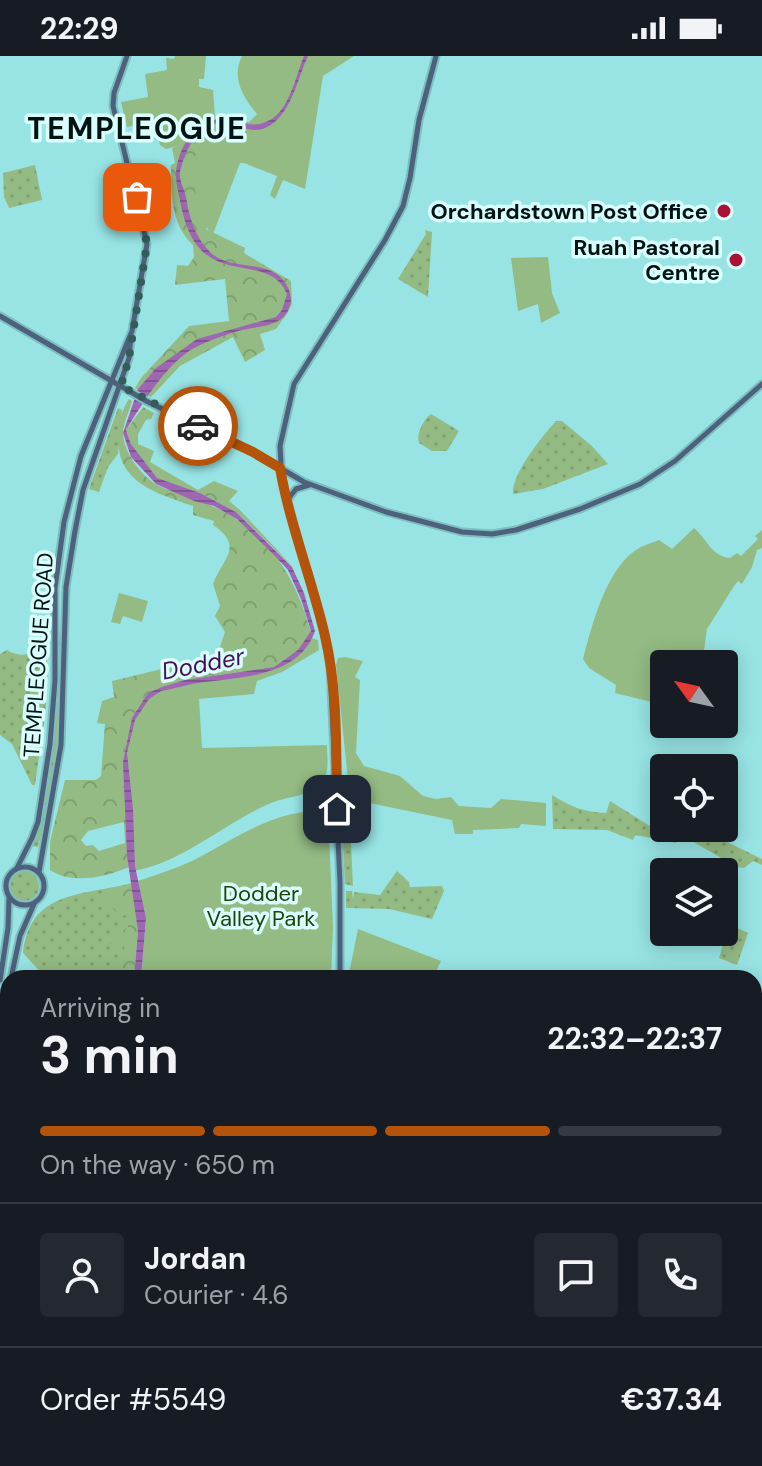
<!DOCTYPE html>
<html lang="en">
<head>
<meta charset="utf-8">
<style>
	:root { --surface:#171b24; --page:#242831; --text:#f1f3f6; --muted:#9ea1a6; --line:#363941; --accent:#b45309 }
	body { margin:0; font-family:"DM Sans",sans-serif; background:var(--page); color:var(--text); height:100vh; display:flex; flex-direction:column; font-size:30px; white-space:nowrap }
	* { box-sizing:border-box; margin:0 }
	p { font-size:26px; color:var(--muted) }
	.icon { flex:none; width:44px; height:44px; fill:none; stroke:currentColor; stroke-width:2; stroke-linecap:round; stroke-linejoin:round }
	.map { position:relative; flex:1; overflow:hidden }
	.sheet { position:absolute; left:0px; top:914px; width:762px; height:496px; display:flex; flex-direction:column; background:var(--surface); border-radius:24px 24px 0 0; box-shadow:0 4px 20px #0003 }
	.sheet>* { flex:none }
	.needle { width:52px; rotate:303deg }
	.tools { position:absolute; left:650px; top:594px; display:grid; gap:16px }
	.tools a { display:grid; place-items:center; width:88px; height:88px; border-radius:8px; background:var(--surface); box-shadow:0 4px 20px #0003; font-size:40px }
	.pin { position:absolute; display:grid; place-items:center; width:68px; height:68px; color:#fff; margin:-34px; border-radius:16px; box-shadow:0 4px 12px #0006 }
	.courier { position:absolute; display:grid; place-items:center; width:80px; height:80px; margin:-40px; border:6px solid #b45309; border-radius:50%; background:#fff; color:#222; box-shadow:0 2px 10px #0007 }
	.headline em { font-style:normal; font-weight:700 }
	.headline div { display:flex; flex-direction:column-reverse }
	.headline { display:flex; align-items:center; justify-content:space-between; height:136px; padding:0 40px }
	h1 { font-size:52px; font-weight:700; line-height:60px }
	.bar { display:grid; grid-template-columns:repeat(4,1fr); gap:12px 8px; align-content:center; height:96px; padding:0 40px }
	.bar i { height:10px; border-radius:6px; background:var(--line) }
	.bar .selected { background:var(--accent) }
	.bar p { grid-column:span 4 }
	.line { display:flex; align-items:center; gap:20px; padding:0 40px; border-top:2px solid var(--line) }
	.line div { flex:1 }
	.round { display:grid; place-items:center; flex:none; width:84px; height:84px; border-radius:8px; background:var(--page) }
	.status { display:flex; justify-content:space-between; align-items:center; height:56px; padding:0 40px; background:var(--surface); direction:ltr }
	.status svg { height:22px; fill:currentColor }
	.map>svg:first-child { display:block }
	.grass { fill:url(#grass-dots) }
	.forest { fill:url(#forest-crowns); fill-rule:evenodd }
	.park { fill:#94bb84 }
	.water { fill:url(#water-rules) }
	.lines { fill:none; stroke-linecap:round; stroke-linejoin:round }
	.secondary-casing { stroke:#7dbebf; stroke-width:9 }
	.highway-casing { stroke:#7dbebf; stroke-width:11 }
	.secondary { stroke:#4d617c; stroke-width:5 }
	.highway { stroke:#142f54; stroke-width:7 }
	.done { stroke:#355c5c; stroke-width:8; stroke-dasharray:0 14.4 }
	.route { stroke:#b45309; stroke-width:10 }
	.poi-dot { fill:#aa1336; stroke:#d9fefe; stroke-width:3 }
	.labels { text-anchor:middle; stroke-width:7; stroke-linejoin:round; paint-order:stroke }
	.poi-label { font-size:22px; font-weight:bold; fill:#001313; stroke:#d9fefe; text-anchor:end }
	.street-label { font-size:22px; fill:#001313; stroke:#d9fefe }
	.park-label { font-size:22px; fill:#1e440a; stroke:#d9fefe }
	.water-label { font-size:24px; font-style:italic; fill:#450e56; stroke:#d9fefe }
	.district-label { font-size:30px; font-weight:bold; letter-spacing:2px; fill:#001313; stroke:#d9fefe }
</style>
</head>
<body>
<div class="status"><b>22:29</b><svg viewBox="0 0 49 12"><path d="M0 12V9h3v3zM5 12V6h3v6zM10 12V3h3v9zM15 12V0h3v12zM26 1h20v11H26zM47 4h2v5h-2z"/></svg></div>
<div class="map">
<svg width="762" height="1410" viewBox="0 0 762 1410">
	<defs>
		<pattern id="grass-dots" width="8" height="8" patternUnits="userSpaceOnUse" patternTransform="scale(2)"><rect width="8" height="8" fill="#94bb84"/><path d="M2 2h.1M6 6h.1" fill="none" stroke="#7ea071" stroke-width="1.8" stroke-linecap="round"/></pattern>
		<pattern id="forest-crowns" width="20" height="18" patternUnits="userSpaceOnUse" patternTransform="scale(2)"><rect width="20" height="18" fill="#94bb84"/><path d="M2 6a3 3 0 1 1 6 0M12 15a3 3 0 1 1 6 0" fill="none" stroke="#7ea071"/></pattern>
		<pattern id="water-rules" width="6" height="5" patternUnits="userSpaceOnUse" patternTransform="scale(2)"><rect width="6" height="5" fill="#9f67b3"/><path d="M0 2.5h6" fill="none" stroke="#7f5490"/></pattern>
	</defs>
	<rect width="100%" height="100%" fill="#98e4e5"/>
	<g class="grass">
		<path d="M35 109 42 144 9 152 4 141 3 117Z"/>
		<path d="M425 174 432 176 428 241 398 223 426 178Z"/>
		<path d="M118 352 122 354 118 398 108 411 99 436 89 433Z"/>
		<path d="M431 358 459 375 447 395H432L419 387C416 378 423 364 431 358Z"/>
		<path d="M556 365H562L592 390 608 408 543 433 513 438C510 420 543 379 556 365Z"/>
		<path d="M59 575C62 585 61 600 61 611 62 672 53 732 38 791L32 790C56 723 57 648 56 578Z"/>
		<path d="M46 592C51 636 41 685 35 729H32L12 688 0 679V598L7 594C21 603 32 597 46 592Z"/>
		<path d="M552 739C571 751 584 756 606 757L610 745 677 787 635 779 633 784 607 774 553 773Z"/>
		<path d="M349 745 353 830 345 828 341 753Z"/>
		<path d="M678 772H715L714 775 722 779 721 783 762 803V809L753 805 744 812 737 811 676 776Z"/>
		<circle cx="24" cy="830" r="15"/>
		<path d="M397 815 409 826 410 831 442 830 444 835 432 863 389 853 346 852V835H352L353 843 354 836 380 839Z"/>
		<path d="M132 827 129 922H46L23 897C30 834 82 840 132 827Z"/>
		<path d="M729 868 748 877 737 909 719 902Z"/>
		<path d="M8 978V1142L0 1141V1013Z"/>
	</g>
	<g class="forest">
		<path d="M228 61 249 66 244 76 218 78 206 173 245 192 244 197 291 225 292 248 288 256 276 273 260 278 265 294 245 306 233 281 180 310 151 341 135 332 141 322 189 270 229 265 225 223 175 229 177 209 188 210 194 201 193 189C171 169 171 137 171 109L175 107 172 92 178 90C189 64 201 64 228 61Z"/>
		<path d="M129 343 132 345C130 354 124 365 123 375 122 395 142 421 159 430 166 434 175 434 183 438 200 446 222 452 238 464 279 494 297 528 311 576L298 594 274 611 185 624 156 634 125 718 129 811C106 821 72 829 50 814V786L65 724H96L101 720 105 668 97 667 102 645 114 641 112 625 166 612 189 611 211 605 219 594 225 576 215 560 220 550 213 528C221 504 246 491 213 469L214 465 193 459V450C153 436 112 425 119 373 121 361 122 353 129 343ZM124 766 125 787 99 795 93 789 86 790 81 784 88 775Z"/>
		<path d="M143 351 154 357 151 363 146 364 138 378V388L154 395 150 406 198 434 214 425 238 435 229 445 240 454 293 511 236 456 200 437 157 423 131 388 126 374Z"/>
		<path d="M132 826 138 875 134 922H122L121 906 125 889 108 887 116 877 128 872V856L121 862 112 851H98L110 836 109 833 119 834 122 838Z"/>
	</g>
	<g class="park">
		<path d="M175 0H206L204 23H199V31L213 34 215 62 188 70 178 90 166 93 160 89 155 65 127 71 121 46 148 41 145 18 167 14 166 2 174 3Z"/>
		<path d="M242 0H354L323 20 305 133 283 124 275 143 270 139 277 120 244 107H240L213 178C202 170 200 158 197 145 188 99 193 80 243 76L249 66 257 58C243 41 231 22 242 0Z"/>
		<path d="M548 201 552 237 560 257 541 267 538 248 518 255 511 202Z"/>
		<path d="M694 472C707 483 711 500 730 502L737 497 741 500 758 483 755 480 762 474V492L757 494 752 511 742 528 738 525 734 530 707 573 702 608H664V649L615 637 616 629 589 612 583 603C592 569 607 508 641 491 647 488 654 486 659 484L672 493Z"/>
		<path d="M119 537 148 545 142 566 123 560 120 568 111 566Z"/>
		<path d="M309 581 318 584 319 594 282 616 257 625 254 638 199 643 202 692 327 689C327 701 330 717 322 726 311 741 287 740 271 747 227 765 177 811 130 815L123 706 130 667 143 643 148 637 185 624 274 611 290 601Z"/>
		<path d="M345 601 363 605 355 621 360 624 356 697 364 710 400 720 423 740 436 743 451 741 459 750 491 752 501 743 546 747V770L521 768 519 772 473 774V778H455L452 764 350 743 336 609 338 602Z"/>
		<path d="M315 755 319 769 329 778 333 871 331 922H141L146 862 138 825C156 819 174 813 192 805 232 785 268 757 315 755Z"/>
		<path d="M358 873 441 905 433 922H348Z"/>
		<path d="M254 1402H329L365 1410H254Z"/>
	</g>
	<path class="water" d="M304 0H308C297 23 291 61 265 72 253 77 242 71 230 68 202 62 187 89 181 112 177 123 184 130 186 141 189 161 195 181 210 196 232 218 275 199 289 234 291 240 292 246 289 252 282 271 259 270 242 274 227 278 210 284 196 291 167 306 143 347 126 374L131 388 157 422 200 437 236 456 292 511 304 537 315 575C299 622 238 621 198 627 186 629 173 633 161 635L149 643 135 664 127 697 133 753 135 810 146 862 141 922H134L138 875 127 800 123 706 132 662 148 637 162 631 185 624 274 611 298 594 311 575 301 543 288 514 274 499 237 463 214 450 194 445 156 428 131 401 123 377 138 333 156 312 197 283 276 261 282 254 287 238C267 191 201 239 182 154 180 143 176 130 176 118 177 93 195 63 223 63 240 64 253 74 270 64 290 53 296 19 304 0Z"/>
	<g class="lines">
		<g class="secondary-casing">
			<g id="secondary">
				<path d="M0 260 148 346 253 396 304 426 386 456 462 476 492 478 516 474 580 453 640 428 675 405 762 328"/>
				<path d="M288 443 296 433 309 429"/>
				<circle cx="25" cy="830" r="19"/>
				<path d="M17 812 32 782 38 766 50 688 55 624V532L64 466 81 400 132 275 147 188 113 50 114 37 127 0"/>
				<path d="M39 816 61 689 66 531 75 475 83 434 129 302 131 280"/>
				<path d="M11 922 20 880 34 848"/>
				<path d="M340 922V827L330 609 324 576 282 425 280 390 294 328 385 184 403 150 410 122 419 64 436 0"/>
				<path d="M0 924 8 872 9 842"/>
				<path d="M0 973 8 935"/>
				<path d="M209 1410 210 1402"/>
			</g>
		</g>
		<g class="highway-casing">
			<g id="highway">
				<path d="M0 1354 8 1359"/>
				<path d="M0 1383 8 1385"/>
				<path d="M0 1395 8 1397"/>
				<path d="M27 1402 58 1410"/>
				<path d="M74 1402 105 1410"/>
				<path d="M110 1402 134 1410"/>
			</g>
		</g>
		<use href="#secondary" class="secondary"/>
		<use href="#highway" class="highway"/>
	</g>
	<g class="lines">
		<path class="done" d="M137 141 147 188 129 302 121 330 198 370"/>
		<path class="route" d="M198 370 253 396 280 412C290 470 312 523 325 580 338 635 336 696 337 753"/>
	</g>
	<g class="poi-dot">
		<circle cx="724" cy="155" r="8"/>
		<circle cx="736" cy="204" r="8"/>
	</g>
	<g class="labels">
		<g class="poi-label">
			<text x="708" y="163">Orchardstown Post Office</text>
			<text x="720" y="199">Ruah Pastoral<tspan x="720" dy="25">Centre</tspan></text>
		</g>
		<g class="street-label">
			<text transform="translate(38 599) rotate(-86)" y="8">TEMPLEOGUE ROAD</text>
		</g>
		<g class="park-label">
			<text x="261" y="845">Dodder<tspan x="261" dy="25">Valley Park</tspan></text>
		</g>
		<g class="water-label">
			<text transform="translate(203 608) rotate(-11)" y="8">Dodder</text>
		</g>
		<g class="district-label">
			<text x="137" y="83">TEMPLEOGUE</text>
		</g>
	</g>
</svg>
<div class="tools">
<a><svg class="needle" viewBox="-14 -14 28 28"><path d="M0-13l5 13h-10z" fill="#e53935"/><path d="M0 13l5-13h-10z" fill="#9ea1a6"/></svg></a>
<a><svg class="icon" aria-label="locate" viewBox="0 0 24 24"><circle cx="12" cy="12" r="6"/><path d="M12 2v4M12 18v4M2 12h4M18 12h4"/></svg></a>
<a><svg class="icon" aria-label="layers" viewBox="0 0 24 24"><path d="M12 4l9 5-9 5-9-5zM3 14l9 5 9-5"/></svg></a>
</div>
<div class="pin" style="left:137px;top:141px;background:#ea580c"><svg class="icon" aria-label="bag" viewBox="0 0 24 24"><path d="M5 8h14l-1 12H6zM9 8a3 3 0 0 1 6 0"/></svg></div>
<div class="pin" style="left:337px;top:753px;background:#1f2937"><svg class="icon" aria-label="home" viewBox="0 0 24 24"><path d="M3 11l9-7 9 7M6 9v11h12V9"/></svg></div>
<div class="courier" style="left:198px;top:370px"><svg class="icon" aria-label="car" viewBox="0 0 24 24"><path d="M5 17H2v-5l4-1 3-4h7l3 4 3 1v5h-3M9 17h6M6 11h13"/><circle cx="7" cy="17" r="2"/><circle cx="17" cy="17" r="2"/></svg></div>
<section class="sheet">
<div class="headline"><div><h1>3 min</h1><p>Arriving in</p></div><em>22:32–22:37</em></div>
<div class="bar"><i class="selected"></i><i class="selected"></i><i class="selected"></i><i></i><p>On the way · 650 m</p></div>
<div class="line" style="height:144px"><a class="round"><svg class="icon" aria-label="person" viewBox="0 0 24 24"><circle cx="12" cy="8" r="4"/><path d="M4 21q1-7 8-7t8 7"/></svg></a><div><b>Jordan</b><p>Courier · 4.6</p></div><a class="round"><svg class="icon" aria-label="chat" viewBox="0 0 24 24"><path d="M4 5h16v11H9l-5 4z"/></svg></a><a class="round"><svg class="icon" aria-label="phone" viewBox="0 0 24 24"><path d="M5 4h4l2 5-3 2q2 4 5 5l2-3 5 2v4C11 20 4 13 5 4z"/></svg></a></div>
<div class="line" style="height:104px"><div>Order #5549</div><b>€37.34</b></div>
</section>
</div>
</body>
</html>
